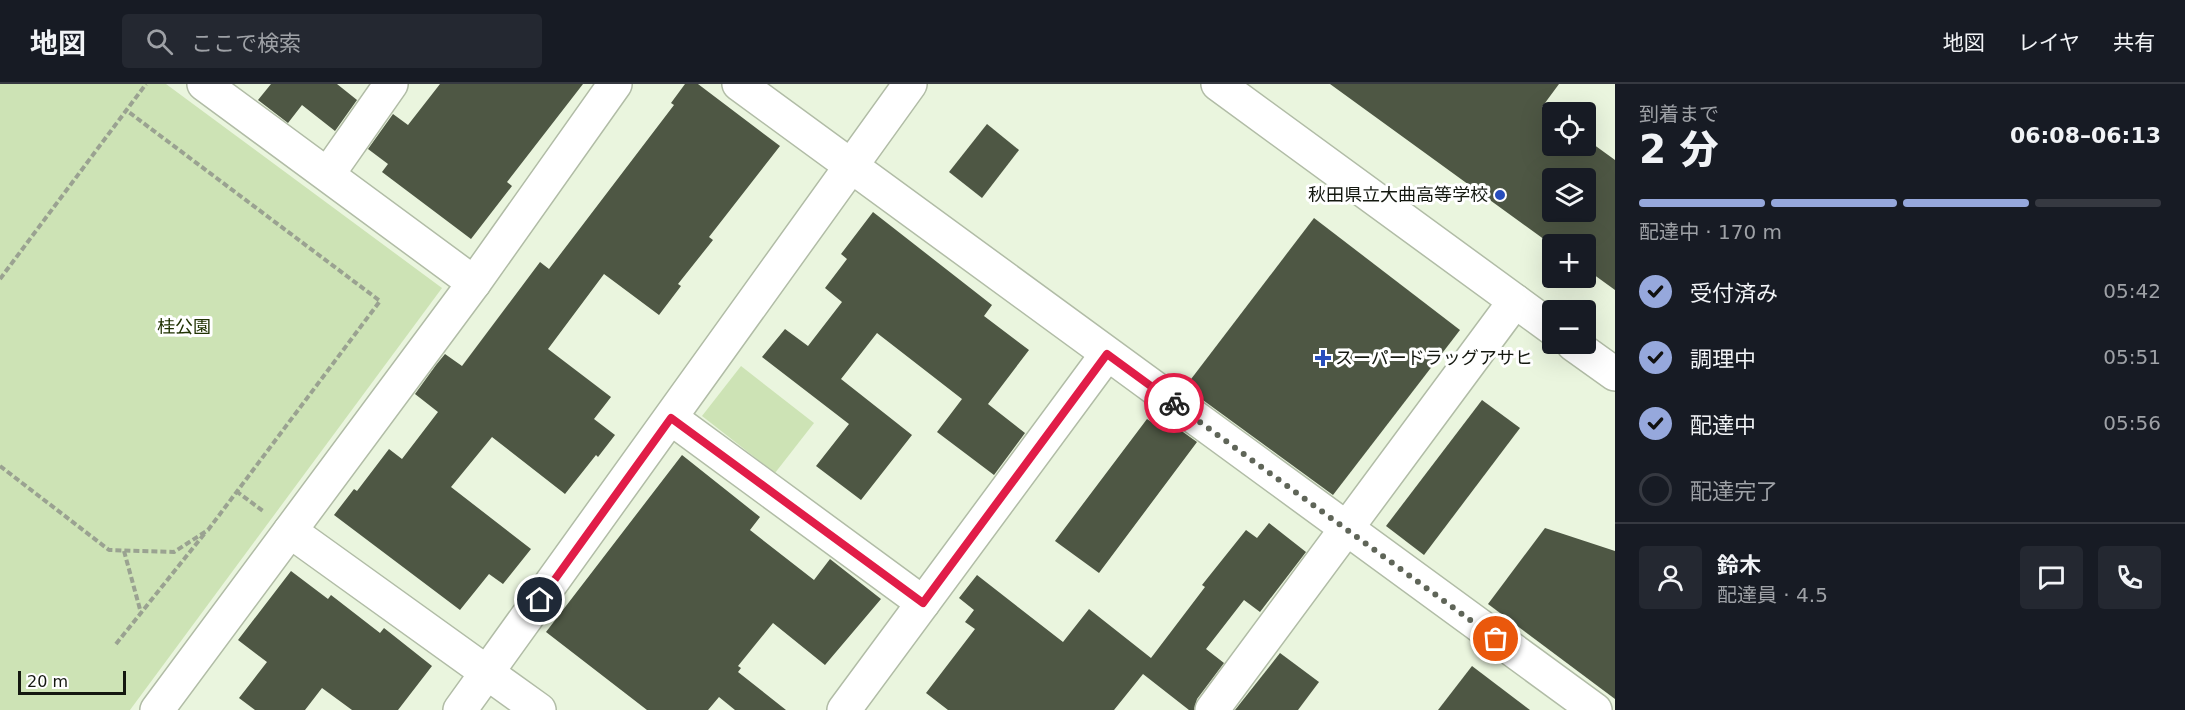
<!DOCTYPE html>
<html lang="ja">
<head>
<meta charset="utf-8">
<style>
	:root { --surface:#171b24; --page:#242831; --text:#f1f3f6; --muted:#9ea1a6; --line:#363941; --accent:#96a8dc }
	body { margin:0; font-family:"DejaVu Sans","Noto Sans JP",sans-serif; background:var(--page); color:var(--text); height:100vh; display:flex; flex-direction:column; font-size:22px; white-space:nowrap }
	* { box-sizing:border-box; margin:0 }
	p { font-size:20px; color:var(--muted) }
	.icon { flex:none; width:33px; height:33px; fill:none; stroke:currentColor; stroke-width:2; stroke-linecap:round; stroke-linejoin:round }
	.map { position:relative; flex:1; overflow:hidden }
	.drawer { display:flex; flex-direction:column; background:var(--surface); width:570px }
	.drawer>* { flex:none }
	.controls { position:absolute; left:1542px; top:18px; display:grid; gap:12px }
	.controls a { display:grid; place-items:center; width:54px; height:54px; border-radius:6px; background:var(--surface); box-shadow:0 6px 24px #0002; font-size:30px }
	.scale { position:absolute; left:18px; bottom:15px; width:108px; box-sizing:border-box; padding-left:6px; border:3px solid #141810; border-top:0; font-size:16px; line-height:21px; white-space:nowrap; color:#141810; -webkit-text-stroke:4px #fff; paint-order:stroke }
	.pin { position:absolute; display:grid; place-items:center; width:51px; height:51px; color:#fff; margin:-26px; border:3px solid #fff; border-radius:50%; box-shadow:0 2px 6px #0007 }
	.courier { position:absolute; display:grid; place-items:center; width:60px; height:60px; margin:-30px; border:4px solid #e11d48; border-radius:50%; background:#fff; color:#222; box-shadow:0 2px 8px #0007 }
	.overview em { font-style:normal; font-weight:800 }
	.overview div { display:flex; flex-direction:column-reverse }
	.overview { display:flex; align-items:center; justify-content:space-between; height:102px; padding:0 24px }
	h1 { font-size:39px; font-weight:800; line-height:45px }
	.bar { display:grid; grid-template-columns:repeat(4,1fr); gap:9px 6px; align-content:center; height:72px; padding:0 24px }
	.bar i { height:8px; border-radius:4px; background:var(--line) }
	.bar .selected { background:var(--accent) }
	.bar p { grid-column:span 4 }
	.line { display:flex; align-items:center; gap:15px; padding:0 24px; border-top:2px solid var(--line) }
	.line div { flex:1 }
	.round { display:grid; place-items:center; flex:none; width:63px; height:63px; border-radius:6px; background:var(--page) }
	ol { padding:0 24px; list-style:none }
	li { display:flex; align-items:center; gap:18px; height:66px }
	li p { margin-inline-start:auto }
	li .icon { padding:6px; border-radius:50%; background:var(--accent); color:#111; stroke-width:4 }
	li:last-child { color:var(--muted) }
	li i { width:33px; height:33px; border:3px solid var(--line); border-radius:50% }
	header { display:flex; align-items:center; gap:36px; box-sizing:border-box; height:84px; padding:0 30px; background:var(--surface); border-bottom:2px solid var(--line) }
	header strong { font-size:28px }
	nav { display:flex; gap:33px; margin-inline-start:auto; font-size:21px }
	.search { width:420px; height:54px; background:var(--page); display:flex; align-items:center; gap:15px; box-sizing:border-box; padding:0 21px; border-radius:6px; color:var(--muted); font-size:22px }
	main { display:flex; flex:1; min-height:0 }
	.map>svg:first-child { display:block }
	.green { fill:#cde3b5 }
	.building { fill:#4e5744; fill-rule:evenodd }
	.lines { fill:none; stroke-linecap:round; stroke-linejoin:round }
	.minor-casing { stroke:#b1bca6; stroke-width:36 }
	.path { stroke:#9aa291; stroke-width:4; stroke-dasharray:6 3; stroke-linecap:butt }
	.minor { stroke:#fff; stroke-width:33 }
	.done { stroke:#5f6558; stroke-width:6; stroke-dasharray:0 10.8 }
	.route { stroke:#e11d48; stroke-width:8 }
	.poi-dot { fill:#274dbc; stroke:#fff; stroke-width:2 }
	.labels { text-anchor:middle; stroke-width:6; stroke-linejoin:round; paint-order:stroke }
	.poi-label { font-size:18px; fill:#141810; stroke:#fff; text-anchor:end }
	.park-label { font-size:18px; fill:#203202; stroke:#fff }
</style>
</head>
<body>
<header>
<strong>地図</strong>
<div class="search"><svg class="icon" aria-label="search" viewBox="0 0 24 24"><circle cx="10" cy="10" r="6"/><path d="M15 15l6 6"/></svg>ここで検索</div>
<nav><a>地図</a><a>レイヤ</a><a>共有</a></nav>
</header>
<main>
<div class="map">
<svg width="1615" height="626" viewBox="0 0 1615 626">
	<rect width="100%" height="100%" fill="#eaf5de"/>
	<g class="green">
		<path d="M0 0H166L442 204 130 626H0Z"/>
		<path d="M741 282 814 339 775 389 702 332Z"/>
	</g>
	<g class="building">
		<path d="M271 0H337L357 16 335 47 302 21 288 39 258 16Z"/>
		<path d="M440 0H583L507 98 512 102 471 155 382 88 388 80 368 65 393 30 408 41Z"/>
		<path d="M685 0H698L780 62 709 153 713 156 678 200 681 202 659 231 604 190 548 265 611 313 594 335 615 351 598 373 596 371 565 410 492 353 451 403 531 465 503 500 489 490 460 526 334 431 354 405 357 407 389 365 402 375 438 328 415 310 436 281 445 270 462 282 540 178 549 185 674 21 671 19Z"/>
		<path d="M1330 0H1559L1542 23 1552 31V62H1586V55L1615 76V206L1586 185V160L1552 161ZM1552 94H1586V128H1552Z"/>
		<path d="M987 40 1019 66 982 114 949 88Z"/>
		<path d="M873 128 992 221 984 232 1029 266 988 320 1025 349 994 391 937 348 962 315 877 249 841 295 912 351 861 416 816 382 849 340 762 273 785 245 808 262 842 218 825 204 847 175 841 170Z"/>
		<path d="M1314 134 1460 246 1333 411 1185 303Z"/>
		<path d="M1482 316 1520 344 1424 471 1386 442Z"/>
		<path d="M1162 333 1197 358 1099 489 1055 457 1147 335 1156 341Z"/>
		<path d="M682 371 760 433 750 446 814 496 830 475 881 515 825 581 773 539 738 582 741 584 738 588 786 626H735L719 613 708 626H647L546 548Z"/>
		<path d="M1269 439 1306 468 1260 528 1244 516 1206 565 1224 579 1197 615 1194 626H1189L1143 590 1114 626H948L926 609 975 545 965 538 974 526 959 514 977 491 1063 558 1089 525 1151 574 1205 503 1202 501 1246 446 1257 454Z"/>
		<path d="M1545 444 1615 467V615L1488 520Z"/>
		<path d="M291 487 328 515 331 511 380 549 384 544 432 582 398 626H352L322 604 305 626H255L239 614 267 578 238 556Z"/>
		<path d="M1280 569 1319 598 1298 626H1235Z"/>
		<path d="M1472 582 1530 626H1438Z"/>
	</g>
	<g class="lines">
		<g class="minor-casing">
			<g id="minor">
				<path d="M204 0 474 199"/>
				<path d="M739 0 1595 626"/>
				<path d="M1218 0 1552 244"/>
				<path d="M328 90 391 0"/>
				<path d="M1573 260 1615 290"/>
				<path d="M671 334 923 519"/>
				<path d="M290 447 539 626"/>
				<path d="M157 626 474 199 615 0"/>
				<path d="M460 626 910 0"/>
				<path d="M844 626 1107 270"/>
				<path d="M1212 626 1515 217"/>
			</g>
		</g>
		<g class="path">
			<path d="M0 195 146 0"/>
			<path d="M0 382 109 466 174 468 208 446 380 217 126 26"/>
			<path d="M236 407 263 427"/>
			<path d="M124 467 141 529"/>
			<path d="M116 560 205 449"/>
		</g>
		<use href="#minor" class="minor"/>
	</g>
	<g class="lines">
		<path class="done" d="M1174 319 1496 555"/>
		<path class="route" d="M540 516 671 334 923 519 1107 270 1174 319"/>
	</g>
	<g class="poi-dot">
		<circle cx="1500" cy="111" r="6"/>
		<path d="M1320 265h6v6h6v6h-6v6h-6v-6h-6v-6h6z"/>
	</g>
	<g class="labels">
		<g class="poi-label">
			<text x="1488" y="117">秋田県立大曲高等学校</text>
			<text x="1335" y="280" text-anchor="start">スーパードラッグアサヒ</text>
		</g>
		<g class="park-label">
			<text x="184" y="249">桂公園</text>
		</g>
	</g>
</svg>
<div class="controls">
<a><svg class="icon" aria-label="locate" viewBox="0 0 24 24"><circle cx="12" cy="12" r="6"/><path d="M12 2v4M12 18v4M2 12h4M18 12h4"/></svg></a>
<a><svg class="icon" aria-label="layers" viewBox="0 0 24 24"><path d="M12 4l9 5-9 5-9-5zM3 14l9 5 9-5"/></svg></a>
<a>+</a>
<a>−</a>
</div>
<div class="scale">20 m</div>
<div class="pin" style="left:1496px;top:555px;background:#ea580c"><svg class="icon" aria-label="bag" viewBox="0 0 24 24"><path d="M5 8h14l-1 12H6zM9 8a3 3 0 0 1 6 0"/></svg></div>
<div class="pin" style="left:540px;top:516px;background:#1f2937"><svg class="icon" aria-label="home" viewBox="0 0 24 24"><path d="M3 11l9-7 9 7M6 9v11h12V9"/></svg></div>
<div class="courier" style="left:1174px;top:319px"><svg class="icon" aria-label="bike" viewBox="0 0 24 24"><circle cx="6" cy="16" r="4"/><circle cx="18" cy="16" r="4"/><path d="M6 16l4-8h5l3 8M10 8l3 8H6M13 5h3"/></svg></div>
</div>
<section class="drawer">
<div class="overview"><div><h1>2 分</h1><p>到着まで</p></div><em>06:08–06:13</em></div>
<div class="bar"><i class="selected"></i><i class="selected"></i><i class="selected"></i><i></i><p>配達中 · 170 m</p></div>
<ol>
<li><svg class="icon" aria-label="check" viewBox="0 0 24 24"><path d="M5 12l5 5 9-10"/></svg>受付済み<p>05:42</p></li>
<li><svg class="icon" aria-label="check" viewBox="0 0 24 24"><path d="M5 12l5 5 9-10"/></svg>調理中<p>05:51</p></li>
<li><svg class="icon" aria-label="check" viewBox="0 0 24 24"><path d="M5 12l5 5 9-10"/></svg>配達中<p>05:56</p></li>
<li><i></i>配達完了</li>
</ol>
<div class="line" style="height:108px"><a class="round"><svg class="icon" aria-label="person" viewBox="0 0 24 24"><circle cx="12" cy="8" r="4"/><path d="M4 21q1-7 8-7t8 7"/></svg></a><div><b>鈴木</b><p>配達員 · 4.5</p></div><a class="round"><svg class="icon" aria-label="chat" viewBox="0 0 24 24"><path d="M4 5h16v11H9l-5 4z"/></svg></a><a class="round"><svg class="icon" aria-label="phone" viewBox="0 0 24 24"><path d="M5 4h4l2 5-3 2q2 4 5 5l2-3 5 2v4C11 20 4 13 5 4z"/></svg></a></div>
</section>
</main>
</body>
</html>
